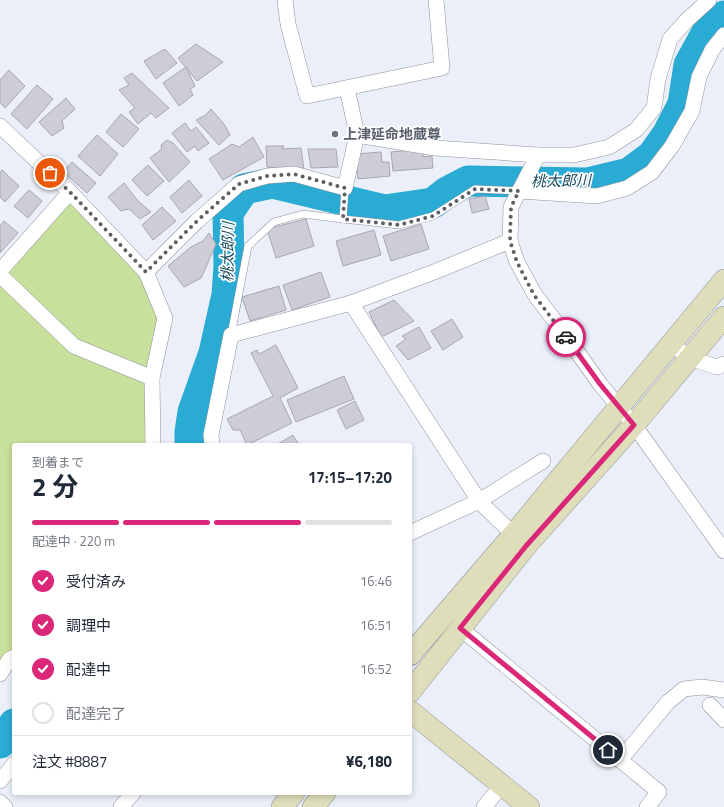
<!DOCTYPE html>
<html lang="ja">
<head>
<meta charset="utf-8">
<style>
	:root { --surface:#fff; --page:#f6f6f7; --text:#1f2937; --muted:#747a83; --line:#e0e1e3; --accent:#db2777 }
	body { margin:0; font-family:"Titillium Web","Noto Sans JP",sans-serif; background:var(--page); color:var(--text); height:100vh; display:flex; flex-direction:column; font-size:15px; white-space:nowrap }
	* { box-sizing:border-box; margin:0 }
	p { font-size:13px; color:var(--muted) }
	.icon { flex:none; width:22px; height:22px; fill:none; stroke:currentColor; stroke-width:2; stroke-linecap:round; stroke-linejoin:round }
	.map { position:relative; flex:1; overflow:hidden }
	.panel { position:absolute; left:12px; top:443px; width:400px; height:352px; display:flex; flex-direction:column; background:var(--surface); border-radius:4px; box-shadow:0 2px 6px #0003 }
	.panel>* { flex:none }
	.pin { position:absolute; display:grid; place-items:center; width:34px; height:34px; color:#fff; margin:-17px; border:2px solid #fff; border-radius:50%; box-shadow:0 1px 4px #0007 }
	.courier { position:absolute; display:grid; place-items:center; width:40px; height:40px; margin:-20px; border:3px solid #db2777; border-radius:50%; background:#fff; color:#222; box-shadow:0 1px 5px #0007 }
	.summary em { font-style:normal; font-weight:700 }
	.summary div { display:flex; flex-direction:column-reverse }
	.summary { display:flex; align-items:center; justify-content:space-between; height:68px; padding:0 20px }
	h1 { font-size:26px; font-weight:700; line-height:30px }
	.bar { display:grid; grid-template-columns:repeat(4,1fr); gap:6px 4px; align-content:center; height:48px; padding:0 20px }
	.bar i { height:5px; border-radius:3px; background:var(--line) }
	.bar .on { background:var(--accent) }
	.bar p { grid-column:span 4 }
	.line { display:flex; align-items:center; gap:10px; padding:0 20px; border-top:1px solid var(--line) }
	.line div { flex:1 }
	ol { padding:0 20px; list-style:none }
	li { display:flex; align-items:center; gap:12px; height:44px }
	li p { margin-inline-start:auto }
	li .icon { padding:4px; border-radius:50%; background:var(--accent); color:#fff; stroke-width:4 }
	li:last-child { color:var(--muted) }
	li i { width:22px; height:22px; border:2px solid var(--line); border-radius:50% }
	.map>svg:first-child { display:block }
	.green { fill:#c7e09b }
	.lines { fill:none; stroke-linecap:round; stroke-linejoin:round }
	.river { stroke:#29abd3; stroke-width:31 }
	.building { fill:#cecdd7; stroke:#a8a7b1 }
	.lane-casing { stroke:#8f939c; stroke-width:8 }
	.street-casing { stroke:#8f939c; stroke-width:16 }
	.secondary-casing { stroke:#8f939c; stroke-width:22 }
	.lane { stroke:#fff; stroke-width:7 }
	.street { stroke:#fff; stroke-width:15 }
	.secondary { stroke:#dfdebb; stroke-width:21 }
	.done { stroke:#5c5f64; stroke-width:4; stroke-dasharray:0 7.2 }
	.route { stroke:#db2777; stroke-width:5 }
	.worship-dot { fill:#6b7280; stroke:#fff; stroke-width:1.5 }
	.labels { text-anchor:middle; stroke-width:3.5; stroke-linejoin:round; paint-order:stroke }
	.worship-label { font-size:14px; font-weight:bold; fill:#5b616d; stroke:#fff; text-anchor:start }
	.water-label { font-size:15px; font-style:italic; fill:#184b5c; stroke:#fff }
</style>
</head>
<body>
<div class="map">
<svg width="724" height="807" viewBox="0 0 724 807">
	<rect width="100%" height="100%" fill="#ebeff9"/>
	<path class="green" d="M70 192 146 272 165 318 153 445H14V657L0 674V271Z"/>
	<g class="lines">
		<g class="river">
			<path d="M190 445V432L193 412 214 353 227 295 229 266 228 213 244 189 272 183 385 210 433 203 447 192 468 181 587 183 629 173 652 156 667 135 683 104 689 65 706 34 724 16"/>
			<path d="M0 743 10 732 14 724"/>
		</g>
	</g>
	<g class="building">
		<path d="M196 44 223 62 197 81 178 58Z"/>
		<path d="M165 49 177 63 156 79 144 61Z"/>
		<path d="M186 67 195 86 190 89 193 95 179 106 163 83Z"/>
		<path d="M9 70 25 86 5 108 0 103V80Z"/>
		<path d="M132 73 169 108 156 118 151 113 138 124 129 112 135 108 119 90 129 85 124 78Z"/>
		<path d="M37 85 53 99 27 129 11 114Z"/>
		<path d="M66 98 75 109 62 121 64 128 52 136 39 122Z"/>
		<path d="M211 109 224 124 230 135 219 145 196 120 206 115Z"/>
		<path d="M121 114 139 129 123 147 106 132Z"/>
		<path d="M185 123 191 131 196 127 209 143 198 151 195 146 187 152 172 133Z"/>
		<path d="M97 135 118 154 100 176 78 156Z"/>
		<path d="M253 137 264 157 223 180 209 159 232 144 239 147Z"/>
		<path d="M167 140 173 143 190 162 169 182 150 158 162 149 161 145Z"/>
		<path d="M266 146H284L282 149 301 148 304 170 267 167Z"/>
		<path d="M308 149H336L338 167 311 168Z"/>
		<path d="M423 149V157L432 156 433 168 393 171 391 152Z"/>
		<path d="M381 152 382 162H389L390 176 358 179 356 154Z"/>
		<path d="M72 162 96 183 87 193 63 172Z"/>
		<path d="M148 165 164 181 147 196 132 180Z"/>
		<path d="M2 170 19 186 5 202 0 197V173Z"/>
		<path d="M189 180 202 196 182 213 170 197Z"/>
		<path d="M124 183 138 201 151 212 140 219 129 209 121 211 108 197Z"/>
		<path d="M29 190 42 201 28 218 14 206Z"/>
		<path d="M485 196 489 209 472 213 469 199Z"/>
		<path d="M162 207 176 221 153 240 142 225Z"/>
		<path d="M306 219 314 246 276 258 267 229Z"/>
		<path d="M4 221 18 233 0 253V226Z"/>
		<path d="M421 224 429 249 391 261 383 236Z"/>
		<path d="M374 230 381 255 343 266 336 241Z"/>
		<path d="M209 233 216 244 207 265 201 278 184 287 168 266 191 247 203 241Z"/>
		<path d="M321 272 330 297 292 310 283 285Z"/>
		<path d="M279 286 286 310 250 321 242 297Z"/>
		<path d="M394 300 414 321 381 337 369 312Z"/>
		<path d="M452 319 463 337 443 350 431 331Z"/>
		<path d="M419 327 431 348 408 360 396 346 406 339 402 336Z"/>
		<path d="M276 345 298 388 280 398 292 423 247 445 240 430H233L227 419 273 396 251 353 257 350 259 354Z"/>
		<path d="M344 376 354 399 296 422 287 400Z"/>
		<path d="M355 401 364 420 346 429 337 410Z"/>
		<path d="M293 435 299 445H276Z"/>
	</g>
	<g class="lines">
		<g class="lane-casing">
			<g id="lane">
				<path d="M343 219 399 225 433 216 475 189 519 191"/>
				<path d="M231 335 248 246 274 222 303 214 343 219 345 188"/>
			</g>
		</g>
		<g class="street-casing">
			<g id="street">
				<path d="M285 0 288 24 307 96 442 68 436 0"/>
				<path d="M347 88 357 135"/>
				<path d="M0 126 70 192 146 272 165 318 152 378 153 445"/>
				<path d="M538 155H574L609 147 636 130 654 108 658 79 670 39 686 21 709 0"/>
				<path d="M519 191 597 196 627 188 652 172 672 146 692 111 699 77 712 50 724 35"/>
				<path d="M0 271 70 192"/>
				<path d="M146 272 197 221 239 184 267 176 294 174 345 188 357 135 435 148 538 155 511 207 510 241 517 262 535 295 561 329 600 384 634 425 724 551"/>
				<path d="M0 275 74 346 152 378"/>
				<path d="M351 303 479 501 520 541"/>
				<path d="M672 344 689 358 717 367 724 364"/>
				<path d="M212 445 211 435 231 335 351 303 434 272 510 241"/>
				<path d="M410 533 479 501 543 461"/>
				<path d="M460 628 659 792 647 807"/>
				<path d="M0 674 9 660 14 657"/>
				<path d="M710 705 724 720"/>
				<path d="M620 760 668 702 684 689 702 687 724 690"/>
				<path d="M0 781 14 764"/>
				<path d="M0 802 5 807"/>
				<path d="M121 807 133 793"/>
				<path d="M484 807 502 785"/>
			</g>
		</g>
		<g class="secondary-casing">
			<g id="secondary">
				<path d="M410 655 513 535 724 280"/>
				<path d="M410 692 526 546 634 425 724 317"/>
				<path d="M410 711 529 807"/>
				<path d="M282 807 294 793"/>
				<path d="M313 807 325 793"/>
			</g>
		</g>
		<use href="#lane" class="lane"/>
		<use href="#street" class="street"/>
		<use href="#secondary" class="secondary"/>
	</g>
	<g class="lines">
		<path class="done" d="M50 173 70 192 146 272 197 221 239 184 267 176 294 174 345 188 343 219 399 225 433 216 475 189 519 191 511 207 510 241 517 262 534 295 566 337"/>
		<path class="route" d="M566 337 600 384 634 425 526 546 460 628 608 750"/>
	</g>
	<circle class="worship-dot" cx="335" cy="134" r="4"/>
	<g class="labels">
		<g class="worship-label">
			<text x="343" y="139">上津延命地蔵尊</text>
		</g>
		<g class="water-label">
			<text transform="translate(561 181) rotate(-1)" y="5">桃太郎川</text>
			<text transform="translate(228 252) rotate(-89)" y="5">桃太郎川</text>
		</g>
	</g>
</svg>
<div class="pin" style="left:50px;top:173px;background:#ea580c"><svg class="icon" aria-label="bag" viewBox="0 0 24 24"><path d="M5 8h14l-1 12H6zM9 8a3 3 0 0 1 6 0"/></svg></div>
<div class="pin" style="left:608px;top:750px;background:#1f2937"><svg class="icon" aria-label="home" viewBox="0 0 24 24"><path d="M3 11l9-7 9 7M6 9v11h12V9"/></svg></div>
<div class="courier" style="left:566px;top:337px"><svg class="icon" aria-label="car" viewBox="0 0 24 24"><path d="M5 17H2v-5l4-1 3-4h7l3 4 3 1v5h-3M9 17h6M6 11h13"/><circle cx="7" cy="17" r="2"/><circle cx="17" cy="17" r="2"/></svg></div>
<section class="panel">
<div class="summary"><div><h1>2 分</h1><p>到着まで</p></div><em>17:15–17:20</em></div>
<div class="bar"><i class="on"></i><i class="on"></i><i class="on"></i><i></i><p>配達中 · 220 m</p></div>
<ol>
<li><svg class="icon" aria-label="check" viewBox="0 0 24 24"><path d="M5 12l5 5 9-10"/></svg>受付済み<p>16:46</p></li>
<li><svg class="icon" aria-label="check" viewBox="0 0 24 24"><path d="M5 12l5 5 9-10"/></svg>調理中<p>16:51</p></li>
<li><svg class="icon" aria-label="check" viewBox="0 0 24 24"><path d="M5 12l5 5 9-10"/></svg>配達中<p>16:52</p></li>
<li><i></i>配達完了</li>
</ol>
<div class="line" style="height:52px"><div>注文 #8887</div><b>¥6,180</b></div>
</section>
</div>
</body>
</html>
